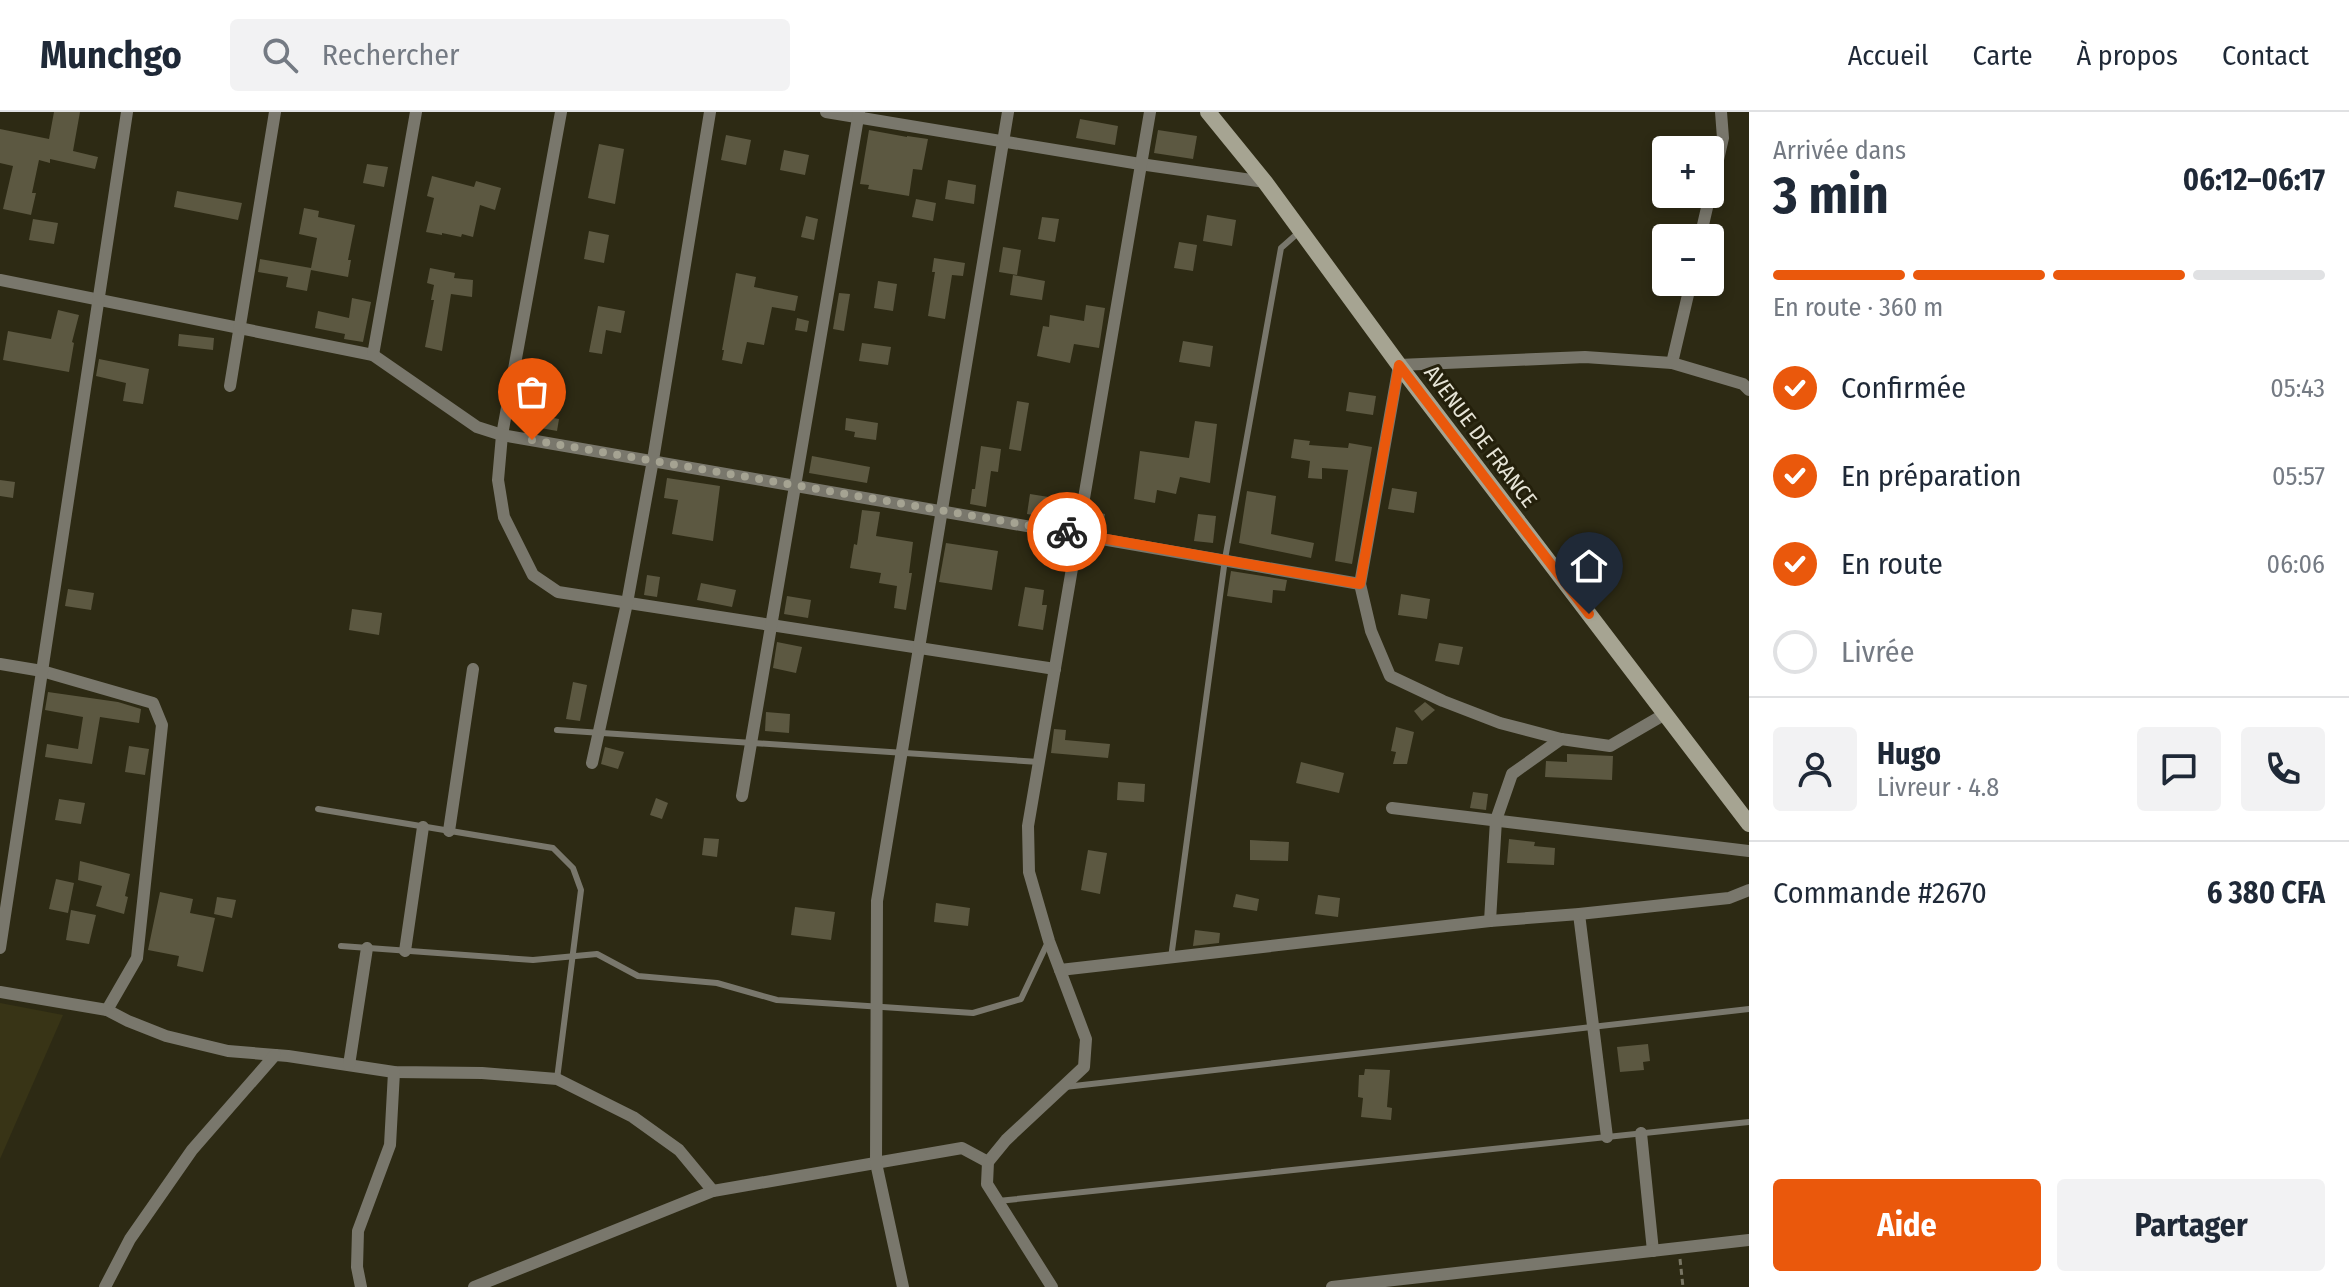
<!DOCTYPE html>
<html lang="fr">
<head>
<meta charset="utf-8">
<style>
	:root { --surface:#fff; --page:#f2f2f3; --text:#1f2937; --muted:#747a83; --line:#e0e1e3; --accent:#ea580c }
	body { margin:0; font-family:"Fira Sans Condensed",sans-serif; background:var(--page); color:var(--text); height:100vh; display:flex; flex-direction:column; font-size:30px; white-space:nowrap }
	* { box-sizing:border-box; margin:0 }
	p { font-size:26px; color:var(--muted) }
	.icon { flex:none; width:44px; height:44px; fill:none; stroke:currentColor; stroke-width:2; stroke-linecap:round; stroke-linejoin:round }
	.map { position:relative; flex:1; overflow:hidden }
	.panel { display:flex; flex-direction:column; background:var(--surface); width:600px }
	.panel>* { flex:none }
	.fabs { position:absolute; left:1652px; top:24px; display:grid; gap:16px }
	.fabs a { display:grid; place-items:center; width:72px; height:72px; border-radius:8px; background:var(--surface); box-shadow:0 4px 12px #0003; font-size:40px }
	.pin { position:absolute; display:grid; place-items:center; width:68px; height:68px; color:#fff; margin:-82px -34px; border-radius:50% 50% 50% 0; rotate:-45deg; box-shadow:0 0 8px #0007 }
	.pin .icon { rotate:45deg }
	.courier { position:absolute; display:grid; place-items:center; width:80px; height:80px; margin:-40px; border:6px solid #ea580c; border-radius:50%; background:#fff; color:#222; box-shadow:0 2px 10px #0007 }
	.headline em { font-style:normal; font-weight:700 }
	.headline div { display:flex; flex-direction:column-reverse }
	.headline { display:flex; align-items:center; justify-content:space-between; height:136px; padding:0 24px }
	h1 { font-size:52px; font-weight:700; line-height:60px }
	.bar { display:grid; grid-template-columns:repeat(4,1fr); gap:12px 8px; align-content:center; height:96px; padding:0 24px }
	.bar i { height:10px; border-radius:6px; background:var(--line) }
	.bar .on { background:var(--accent) }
	.bar p { grid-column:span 4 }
	.line { display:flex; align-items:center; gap:20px; padding:0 24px; border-top:2px solid var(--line) }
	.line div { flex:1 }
	.round { display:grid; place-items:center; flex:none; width:84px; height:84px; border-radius:8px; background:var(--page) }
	ol { padding:0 24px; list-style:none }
	li { display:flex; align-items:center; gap:24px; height:88px }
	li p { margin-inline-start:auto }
	li .icon { padding:8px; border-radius:50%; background:var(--accent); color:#fff; stroke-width:4 }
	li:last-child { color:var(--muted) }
	li i { width:44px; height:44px; border:4px solid var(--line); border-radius:50% }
	.primary-button { display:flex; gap:16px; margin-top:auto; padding:16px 24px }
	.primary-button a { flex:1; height:92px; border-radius:8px; background:var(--accent); color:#fff; font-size:32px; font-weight:700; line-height:92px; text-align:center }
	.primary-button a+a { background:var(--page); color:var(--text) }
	header { display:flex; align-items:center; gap:48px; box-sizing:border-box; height:112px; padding:0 40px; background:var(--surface); border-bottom:2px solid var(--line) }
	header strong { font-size:38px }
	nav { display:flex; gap:44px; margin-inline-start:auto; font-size:28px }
	.search { width:560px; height:72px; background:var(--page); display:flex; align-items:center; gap:20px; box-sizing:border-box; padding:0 28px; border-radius:8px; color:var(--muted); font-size:30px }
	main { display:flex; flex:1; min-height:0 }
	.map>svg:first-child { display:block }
	.built { fill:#383416 }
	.building { fill:#5c5841 }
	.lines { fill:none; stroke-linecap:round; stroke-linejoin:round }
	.path { stroke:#787563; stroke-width:3; stroke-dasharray:6 4; stroke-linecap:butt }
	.service { stroke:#79776c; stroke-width:6 }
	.minor { stroke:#79776c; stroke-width:12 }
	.secondary { stroke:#a6a492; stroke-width:16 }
	.done { stroke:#a5a392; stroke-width:8; stroke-dasharray:0 14.4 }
	.route { stroke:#ea580c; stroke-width:10 }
	.labels { text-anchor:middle; stroke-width:6; stroke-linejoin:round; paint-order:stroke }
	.street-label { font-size:22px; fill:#e6e4d6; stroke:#24200b }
</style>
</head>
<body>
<header>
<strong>Munchgo</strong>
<div class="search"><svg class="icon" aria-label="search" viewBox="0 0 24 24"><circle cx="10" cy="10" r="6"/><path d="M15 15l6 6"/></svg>Rechercher</div>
<nav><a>Accueil</a><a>Carte</a><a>À propos</a><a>Contact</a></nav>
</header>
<main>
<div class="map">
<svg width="1749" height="1175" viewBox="0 0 1749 1175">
	<rect width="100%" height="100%" fill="#2d2a14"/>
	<path class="built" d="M0 891 63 903 0 1047Z"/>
	<g class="building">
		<path d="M54 0H80L73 39 98 45 95 57 50 47V51L39 48 32 81H36L31 103 3 97 13 54 0 51V17L49 27Z"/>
		<path d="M1080 7 1118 14 1115 33 1076 26Z"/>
		<path d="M869 18 907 25V24L928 27 922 58 913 57 909 84 868 77 869 73 860 72Z"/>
		<path d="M1158 18 1197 24 1193 47 1154 41Z"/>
		<path d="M726 23 751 28 746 53 721 48Z"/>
		<path d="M599 32 624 37 615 92 588 86Z"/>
		<path d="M784 38 809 43 805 63 780 58Z"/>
		<path d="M367 52 388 55 384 75 363 71Z"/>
		<path d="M432 64 474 75 476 69 501 76 495 98 480 93 473 125 462 122 461 125 442 121V123L426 120 434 86 427 84Z"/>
		<path d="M948 68 976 73 974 92 945 87Z"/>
		<path d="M177 79 242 91 238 108 174 95Z"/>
		<path d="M916 87 936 91 933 109 912 105Z"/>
		<path d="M304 96 319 99 318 105 355 113 348 148H351L348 165 311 158 307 179 286 175 288 165 258 160 260 147 311 156 317 126 299 122Z"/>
		<path d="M1207 103 1236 108 1232 134 1203 129Z"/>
		<path d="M806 104 818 107 814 128 801 125Z"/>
		<path d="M1042 105 1059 107 1055 130 1038 127Z"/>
		<path d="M33 107 58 111 54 132 29 128Z"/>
		<path d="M589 119 609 123 604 151 584 147Z"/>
		<path d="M1179 130 1197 133 1193 159 1174 156Z"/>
		<path d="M1003 135 1021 138 1017 163 999 160Z"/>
		<path d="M934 146 965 151 963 164 952 163 945 207 928 204 935 160H932Z"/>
		<path d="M430 156 455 161 454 166 473 168 472 185 451 182 442 239 425 235 434 188H431L434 173 427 171Z"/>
		<path d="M736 161 756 165 754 175 798 184 795 199 772 195 764 233 747 230 742 252 722 248 724 238H722Z"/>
		<path d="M1013 163 1045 169 1042 188 1010 183Z"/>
		<path d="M878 169 897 172 893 199 874 196Z"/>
		<path d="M839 181 850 182 844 219 833 217Z"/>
		<path d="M352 186 371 190 363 230 344 227 345 222 315 216 318 199 349 206Z"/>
		<path d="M1086 193 1105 196 1099 236 1074 232 1070 251 1037 244 1043 214 1049 215 1050 203 1084 209Z"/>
		<path d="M598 194 625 199 621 221 606 218 602 242 589 240Z"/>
		<path d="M58 198 79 203 72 230 74 231 69 260 3 248 8 219 51 227Z"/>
		<path d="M797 206 809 209 807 220 795 218Z"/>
		<path d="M179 222 214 226 213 238 178 234Z"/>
		<path d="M1183 229 1213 234 1210 255 1179 250Z"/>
		<path d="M862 231 891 235 888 253 859 249Z"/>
		<path d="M99 247 149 257 143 292 123 289 126 271 96 264Z"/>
		<path d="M1349 280 1376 284 1373 303 1346 299Z"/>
		<path d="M1017 289 1029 291 1021 339 1009 337Z"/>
		<path d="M521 300 559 307 557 319 519 312Z"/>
		<path d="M846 306 878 311 876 328 854 325 855 320 845 318Z"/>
		<path d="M1195 309 1217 312 1210 371 1180 365 1176 382 1157 378 1155 391 1134 387 1140 339 1189 346Z"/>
		<path d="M1294 327 1310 329 1309 333 1348 336 1349 331 1372 335 1352 452 1335 449 1348 358 1322 356V367L1308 366 1310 349 1291 346Z"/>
		<path d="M981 334 1001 337 998 360 991 359 986 395 970 392 972 377H975Z"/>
		<path d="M812 344 870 355 867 371 809 361Z"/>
		<path d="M667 366 720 374 713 429 672 422 678 388 664 386Z"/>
		<path d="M0 368 15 370 13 386 0 384Z"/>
		<path d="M1392 376 1417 380 1414 401 1388 397Z"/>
		<path d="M1247 379 1276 384 1271 422 1314 431 1311 446 1239 431Z"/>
		<path d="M1030 382 1067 388 1063 408 1027 402Z"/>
		<path d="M862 398 880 400 876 424 913 430 909 461H912L906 498 894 496 897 474 879 471 881 461 850 456 854 432 857 433Z"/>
		<path d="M1093 400 1105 402 1103 414 1091 412Z"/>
		<path d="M1198 402 1216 404 1213 431 1194 429Z"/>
		<path d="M946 431 998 439 992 478 939 470Z"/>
		<path d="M1231 459 1287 468 1285 479 1273 478 1272 491 1227 484Z"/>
		<path d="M647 463 660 465 657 485 644 483Z"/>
		<path d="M701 471 736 478 732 495 697 488Z"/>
		<path d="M1025 475 1044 478 1042 493H1047L1043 518 1018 514Z"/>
		<path d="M68 477 94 481 91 498 65 494Z"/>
		<path d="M1401 482 1430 487 1427 507 1398 503Z"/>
		<path d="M787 484 811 488 808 506 784 502Z"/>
		<path d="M352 497 382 501 379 523 349 518Z"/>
		<path d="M777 530 802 535 796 561 773 556Z"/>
		<path d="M1439 531 1463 535 1459 553 1435 549Z"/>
		<path d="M573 570 587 573 580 609 566 607Z"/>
		<path d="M48 580 118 590 141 597 139 611 100 605 92 652 45 645 47 632 78 637 83 605 45 598Z"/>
		<path d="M1425 590 1435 598 1422 609 1414 599Z"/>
		<path d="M766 600 790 602 789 621 765 619Z"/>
		<path d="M1396 615 1414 620 1407 652H1393L1396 640 1391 639Z"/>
		<path d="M1054 617 1066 618 1065 628 1110 632 1108 646 1051 641Z"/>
		<path d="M129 634 149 637 145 663 125 660Z"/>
		<path d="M605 635 624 640 618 657 601 652Z"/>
		<path d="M1567 642 1613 644 1612 668 1545 665 1546 649 1567 650Z"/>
		<path d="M1301 650 1344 661 1339 681 1296 671Z"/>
		<path d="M1118 670 1145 672 1144 690 1117 688Z"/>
		<path d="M1473 680 1488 682 1486 698 1470 696Z"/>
		<path d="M656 686 668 691 662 707 650 703Z"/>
		<path d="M59 687 85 691 81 712 55 708Z"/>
		<path d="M704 726 719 727 717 745 702 743Z"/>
		<path d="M1509 727 1535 730 1534 734 1555 736 1554 753 1507 751Z"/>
		<path d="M1250 728 1289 730 1288 749 1250 748Z"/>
		<path d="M1088 738 1107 741 1100 782 1081 778Z"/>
		<path d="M80 749 130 762 125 784 128 785 124 802 96 794 102 774 78 768Z"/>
		<path d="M56 767 74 771 68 801 49 797Z"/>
		<path d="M160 780 193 787 190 801 215 806 203 860 177 854 179 844 148 838Z"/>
		<path d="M1236 782 1259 787 1257 799 1233 795Z"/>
		<path d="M1318 783 1340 786 1338 805 1315 802Z"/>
		<path d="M217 785 236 788 232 806 214 802Z"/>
		<path d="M936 791 970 796 968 814 934 810Z"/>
		<path d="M795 795 835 800 831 828 791 823Z"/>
		<path d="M71 798 96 803 89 832 66 828Z"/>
		<path d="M1195 818 1220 821 1219 831 1193 834Z"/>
		<path d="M1648 932 1650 949 1643 950 1644 958 1620 960 1617 935Z"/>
		<path d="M1365 957 1390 958 1387 995 1392 996 1391 1008 1361 1005 1363 986 1358 985 1359 963H1364Z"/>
	</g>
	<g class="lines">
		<path class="path" d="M1680 1147 1683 1175"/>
		<g class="service">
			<path d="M557 618 1039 650"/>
			<path d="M318 697 553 736 573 756 581 778 557 967"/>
			<path d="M341 834 533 848 597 842 638 864 717 871 777 888 973 901 1021 887 1047 832"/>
			<path d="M1171 846 1225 447 1281 136 1298 121"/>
			<path d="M1065 975 1749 897"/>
			<path d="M998 1089 1749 1010"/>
		</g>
		<g class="minor">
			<path d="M561 0 502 323 498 368 504 405 533 463 558 480 1055 557"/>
			<path d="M826 0 1140 52 1265 70"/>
			<path d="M1700 126 1723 26 1721 0"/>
			<path d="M0 168 373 243 477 315 502 323 1360 472"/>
			<path d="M373 243 416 0"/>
			<path d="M1672 251 1691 170"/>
			<path d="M230 274 275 0"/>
			<path d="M0 552 42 559 153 591 162 613 137 846 107 898"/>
			<path d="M1665 602 1610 634 1561 627 1500 611 1443 589 1390 564 1371 519 1360 472 1399 253 1585 245 1672 251 1743 272 1749 278"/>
			<path d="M592 651 627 491 653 348 710 0"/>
			<path d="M742 684 859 0"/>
			<path d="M1392 696 1749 739"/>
			<path d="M449 719 473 557"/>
			<path d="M1579 802 1607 1025"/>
			<path d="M1490 809 1496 708 1512 662 1561 627"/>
			<path d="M0 836 127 0"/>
			<path d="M405 839 423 715"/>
			<path d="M1060 858 1490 809 1579 802 1729 786 1749 778"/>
			<path d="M0 880 107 898 128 909 166 924 228 939 288 944 394 960 482 961 557 967 633 1005 679 1038 713 1079"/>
			<path d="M349 953 367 836"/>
			<path d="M1641 1021 1653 1139"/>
			<path d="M105 1175 130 1127 192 1038 275 943"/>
			<path d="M361 1175 357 1155 358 1119 390 1033 394 960"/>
			<path d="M474 1175 713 1079 962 1036 988 1050"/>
			<path d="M903 1175 876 1051 877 789 1008 0"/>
			<path d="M1052 1175 987 1072 988 1050 1006 1028 1084 955 1086 927 1049 829 1029 760 1028 714 1150 0"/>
			<path d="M1332 1175 1749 1128"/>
		</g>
		<path class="secondary" d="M1208 0 1265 70 1399 253 1749 712"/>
	</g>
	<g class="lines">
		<path class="done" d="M532 328 1067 420"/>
		<path class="route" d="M1067 420 1360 472 1399 253 1589 502"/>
	</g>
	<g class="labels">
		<g class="street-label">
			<text transform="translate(1481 324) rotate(53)" y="8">AVENUE DE FRANCE</text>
		</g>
	</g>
</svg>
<div class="fabs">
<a>+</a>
<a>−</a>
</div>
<div class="pin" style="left:532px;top:328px;background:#ea580c"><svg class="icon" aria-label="bag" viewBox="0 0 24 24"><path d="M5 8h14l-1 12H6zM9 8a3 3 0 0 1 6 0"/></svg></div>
<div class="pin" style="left:1589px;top:502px;background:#1f2937"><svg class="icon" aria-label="home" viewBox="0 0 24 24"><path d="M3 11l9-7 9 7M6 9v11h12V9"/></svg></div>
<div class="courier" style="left:1067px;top:420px"><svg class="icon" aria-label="bike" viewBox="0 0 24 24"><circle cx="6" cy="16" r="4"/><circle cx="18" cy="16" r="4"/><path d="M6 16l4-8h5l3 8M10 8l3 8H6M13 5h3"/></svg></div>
</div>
<section class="panel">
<div class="headline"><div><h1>3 min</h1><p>Arrivée dans</p></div><em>06:12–06:17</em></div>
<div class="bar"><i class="on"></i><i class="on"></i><i class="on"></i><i></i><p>En route · 360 m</p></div>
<ol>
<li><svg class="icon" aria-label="check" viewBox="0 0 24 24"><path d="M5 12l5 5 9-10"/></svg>Confirmée<p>05:43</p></li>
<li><svg class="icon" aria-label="check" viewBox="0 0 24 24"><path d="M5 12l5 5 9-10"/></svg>En préparation<p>05:57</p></li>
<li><svg class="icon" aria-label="check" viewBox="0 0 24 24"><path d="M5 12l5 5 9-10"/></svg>En route<p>06:06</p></li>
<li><i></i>Livrée</li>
</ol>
<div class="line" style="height:144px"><a class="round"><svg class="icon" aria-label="person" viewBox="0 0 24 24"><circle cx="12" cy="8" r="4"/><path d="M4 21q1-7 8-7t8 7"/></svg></a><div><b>Hugo</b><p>Livreur · 4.8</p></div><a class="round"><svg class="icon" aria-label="chat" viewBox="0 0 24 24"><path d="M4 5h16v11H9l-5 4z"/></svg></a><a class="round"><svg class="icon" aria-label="phone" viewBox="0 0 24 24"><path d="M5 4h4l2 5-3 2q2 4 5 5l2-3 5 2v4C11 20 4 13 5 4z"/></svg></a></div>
<div class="line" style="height:104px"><div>Commande #2670</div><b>6 380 CFA</b></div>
<div class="primary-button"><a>Aide</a><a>Partager</a></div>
</section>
</main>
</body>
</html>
